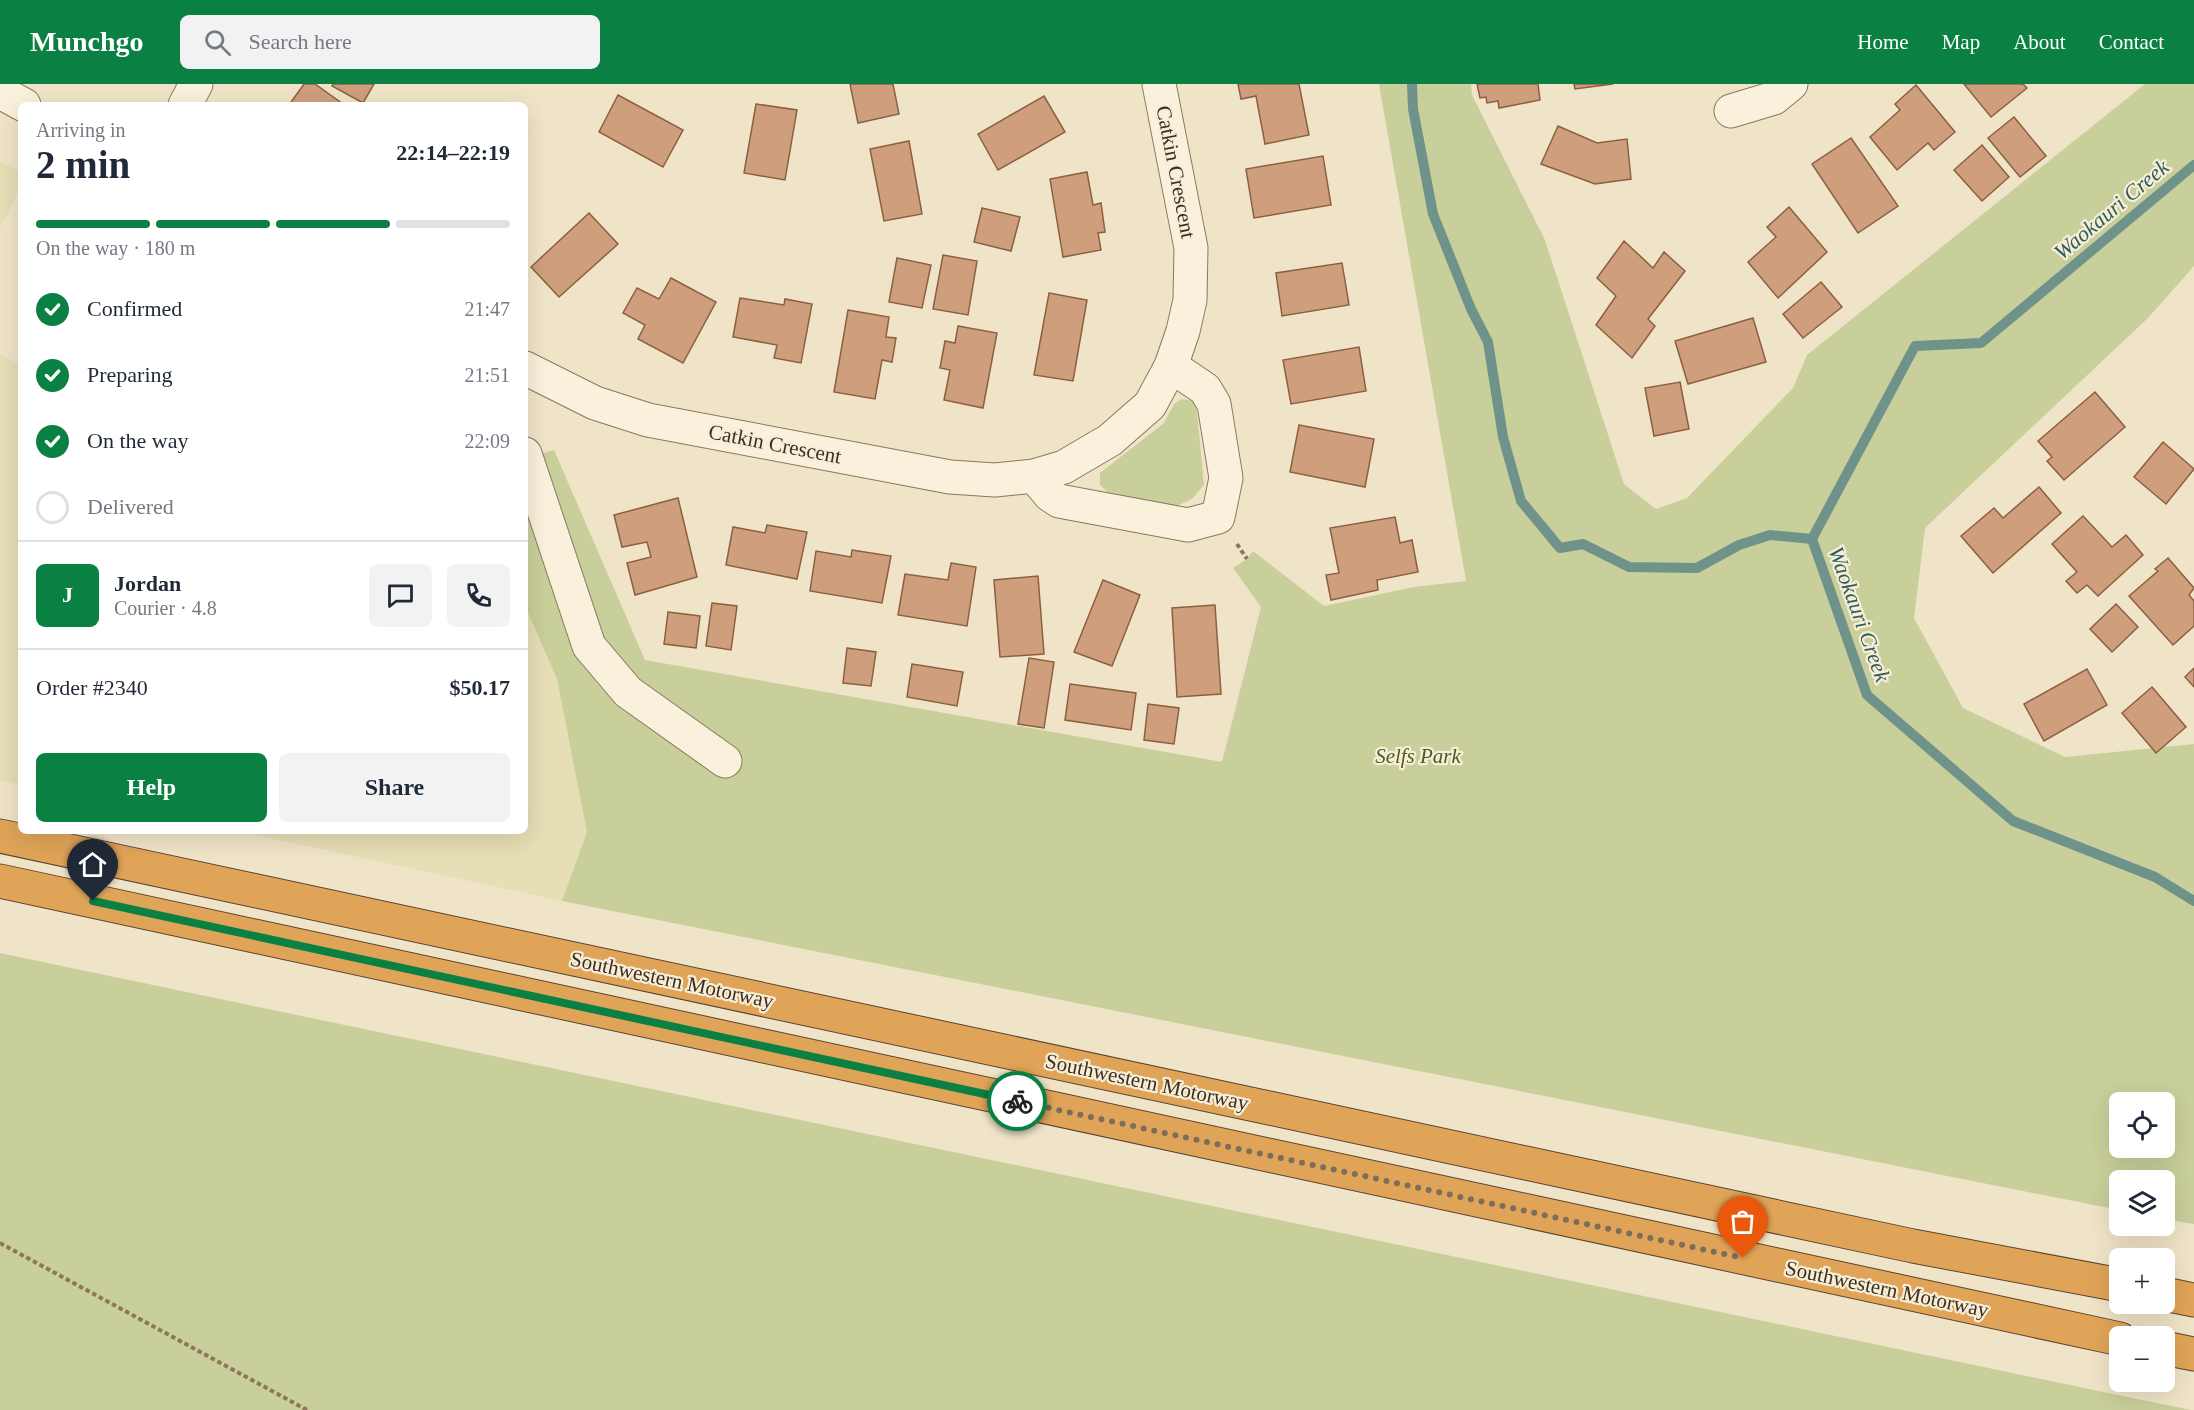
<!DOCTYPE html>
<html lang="en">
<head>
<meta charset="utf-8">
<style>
	:root { --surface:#fff; --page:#f2f2f3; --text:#1f2937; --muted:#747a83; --line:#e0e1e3; --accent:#0b8043 }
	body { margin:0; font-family:"Times New Roman",serif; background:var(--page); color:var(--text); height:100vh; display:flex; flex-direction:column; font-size:22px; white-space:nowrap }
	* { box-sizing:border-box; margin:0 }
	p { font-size:20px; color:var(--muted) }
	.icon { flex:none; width:33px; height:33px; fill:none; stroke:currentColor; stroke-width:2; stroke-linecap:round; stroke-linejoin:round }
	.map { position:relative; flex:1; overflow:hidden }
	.details { position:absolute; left:18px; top:18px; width:510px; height:732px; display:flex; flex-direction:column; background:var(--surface); border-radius:9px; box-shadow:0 6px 24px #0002 }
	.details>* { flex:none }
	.buttons { position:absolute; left:2109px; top:1008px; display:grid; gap:12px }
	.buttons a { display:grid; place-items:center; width:66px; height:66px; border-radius:9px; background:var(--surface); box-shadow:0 6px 24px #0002; font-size:30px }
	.pin { position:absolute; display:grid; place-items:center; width:51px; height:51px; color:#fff; margin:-62px -26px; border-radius:50% 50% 50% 0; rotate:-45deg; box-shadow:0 0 6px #0007 }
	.pin .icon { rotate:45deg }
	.courier { position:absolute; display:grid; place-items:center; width:60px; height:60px; margin:-30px; border:4px solid #0b8043; border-radius:50%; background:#fff; color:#222; box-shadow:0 2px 8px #0007 }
	.head em { font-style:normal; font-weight:600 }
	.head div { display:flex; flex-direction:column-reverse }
	.head { display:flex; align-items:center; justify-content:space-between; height:102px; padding:0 18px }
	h1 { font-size:39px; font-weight:600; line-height:45px }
	.bar { display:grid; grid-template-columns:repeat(4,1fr); gap:9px 6px; align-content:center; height:72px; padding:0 18px }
	.bar i { height:8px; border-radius:4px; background:var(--line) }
	.bar .current { background:var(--accent) }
	.bar p { grid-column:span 4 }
	.line { display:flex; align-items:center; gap:15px; padding:0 18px; border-top:2px solid var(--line) }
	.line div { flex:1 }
	.round { display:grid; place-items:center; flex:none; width:63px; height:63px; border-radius:9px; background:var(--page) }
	ol { padding:0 18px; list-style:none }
	li { display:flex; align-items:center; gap:18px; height:66px }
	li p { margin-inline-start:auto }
	li .icon { padding:6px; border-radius:50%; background:var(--accent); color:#fff; stroke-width:4 }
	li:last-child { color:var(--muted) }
	li i { width:33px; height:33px; border:3px solid var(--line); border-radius:50% }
	.primary-button { display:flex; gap:12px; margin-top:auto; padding:12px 18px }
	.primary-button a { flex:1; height:69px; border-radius:9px; background:var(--accent); color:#fff; font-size:24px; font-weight:600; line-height:69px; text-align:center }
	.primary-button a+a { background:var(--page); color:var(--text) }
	header { display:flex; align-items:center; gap:36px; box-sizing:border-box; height:84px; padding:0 30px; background:var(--accent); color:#fff }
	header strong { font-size:28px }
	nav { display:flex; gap:33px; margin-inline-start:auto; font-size:21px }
	.search { width:420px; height:54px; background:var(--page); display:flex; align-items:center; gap:15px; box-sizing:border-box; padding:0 21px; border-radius:9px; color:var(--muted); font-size:22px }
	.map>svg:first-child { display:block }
	.farmland { fill:#e6deb5 }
	.green { fill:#c9cf9b; fill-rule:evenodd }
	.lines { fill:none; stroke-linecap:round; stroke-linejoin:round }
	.stream { stroke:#6f938a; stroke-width:10 }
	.building { fill:#cf9f7d; stroke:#8d5f41; stroke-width:1.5 }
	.minor-casing { stroke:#8d765c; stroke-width:35 }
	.highway-casing { stroke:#5b4430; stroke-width:35 }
	.path { stroke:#8d765c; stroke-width:4; stroke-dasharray:4.5 3; stroke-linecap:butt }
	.minor { stroke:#faf1dc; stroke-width:33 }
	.highway { stroke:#e0a458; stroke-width:33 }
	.done { stroke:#7c6e5b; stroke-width:6; stroke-dasharray:0 10.8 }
	.route { stroke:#0b8043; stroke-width:8 }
	.labels { text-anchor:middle; stroke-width:4.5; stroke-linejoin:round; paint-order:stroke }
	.street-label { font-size:21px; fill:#3d2e20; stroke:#f7eed8 }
	.park-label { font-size:21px; font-style:italic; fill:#4d5a26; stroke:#f7eed8 }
	.water-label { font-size:22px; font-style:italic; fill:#2f5d5a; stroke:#f7eed8 }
</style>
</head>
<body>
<header>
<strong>Munchgo</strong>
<div class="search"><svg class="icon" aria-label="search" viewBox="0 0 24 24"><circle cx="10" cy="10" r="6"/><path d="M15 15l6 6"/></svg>Search here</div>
<nav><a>Home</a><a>Map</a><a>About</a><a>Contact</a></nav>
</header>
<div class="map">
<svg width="2194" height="1326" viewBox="0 0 2194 1326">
	<rect width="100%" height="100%" fill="#f0e4c8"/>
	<g class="farmland">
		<path d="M0 78 21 88V103L0 144Z"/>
		<path d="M0 270 21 281V701L0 696Z"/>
		<path d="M525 522 557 595 588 748 562 817 237 747H525Z"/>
	</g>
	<g class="green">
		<path d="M1379 0H1471L1472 11 1545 156 1624 400 1656 425 1687 414 1793 304 1807 271 2145 0H2194V182L2148 234 1925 444 1914 534 1963 624 2065 673 2194 660V1140L2165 1135 2164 1096H2120L2119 1126 562 817 587 748 557 595 525 522V374L554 366 645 576 1222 678 1261 523 1233 484 1247 475 1253 467 1324 522 1414 503 1466 497ZM2120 1018H2164V1064H2120Z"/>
		<path d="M1182 315 1193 317 1197 328 1204 401 1192 415 1177 422 1113 413 1100 401V389L1164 339 1174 320Z"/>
		<path d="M0 869 2137 1315 2191 1326H0Z"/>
	</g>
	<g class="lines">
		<g class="stream">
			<path d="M1412 0 1413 25 1433 130 1471 225 1488 258 1503 353 1521 417 1560 464 1583 460 1629 483 1697 484 1739 461 1770 451 1812 455"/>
			<path d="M2194 81 1981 259 1915 262 1812 455 1867 611 2013 737 2155 793 2194 817"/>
		</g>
	</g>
	<g class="building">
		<path d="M304 0H315L343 20 289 21Z"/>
		<path d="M333 0H374L363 19 332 2Z"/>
		<path d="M850 0H893L899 30 858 39Z"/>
		<path d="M1238 0H1299L1309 51 1265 60 1256 12 1241 15Z"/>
		<path d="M1477 0H1538L1540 16 1499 24 1498 17 1487 19 1486 13 1480 14Z"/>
		<path d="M1574 0H1613L1575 5Z"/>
		<path d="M1964 0H2023L2027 4 1991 33Z"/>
		<path d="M1916 1 1955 48 1934 66 1928 59 1897 86 1870 53 1900 26 1895 20Z"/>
		<path d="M618 11 683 46 663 83 599 48Z"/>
		<path d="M1044 12 1065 48 998 86 978 50Z"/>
		<path d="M756 20 797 26 785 96 744 89Z"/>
		<path d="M2014 33 2046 72 2020 93 1988 54Z"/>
		<path d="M1558 42 1597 59 1627 55 1631 95 1595 100 1541 80Z"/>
		<path d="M1851 54 1898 122 1858 149 1812 80Z"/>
		<path d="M909 57 922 130 884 137 870 65Z"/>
		<path d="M1982 61 2009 93 1982 117 1954 86Z"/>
		<path d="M1323 72 1331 121 1254 134 1246 85Z"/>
		<path d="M1087 88 1093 121 1101 119 1105 148 1098 149 1101 166 1063 173 1050 95Z"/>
		<path d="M1789 123 1827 168 1778 214 1748 178 1776 153 1767 143Z"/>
		<path d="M982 124 1020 133 1011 167 974 158Z"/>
		<path d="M589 129 618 160 559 213 531 183Z"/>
		<path d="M1624 157 1653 184 1664 168 1685 187 1648 235 1655 242 1632 274 1596 241 1616 212 1597 194Z"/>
		<path d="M943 171 977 177 968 231 933 225Z"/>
		<path d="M897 174 931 181 922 224 889 218Z"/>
		<path d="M1342 179 1349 221 1282 232 1276 189Z"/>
		<path d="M671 194 716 218 683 279 638 255 645 241 623 229 637 204 659 215Z"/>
		<path d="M1821 198 1842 223 1803 254 1783 230Z"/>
		<path d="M1049 209 1087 216 1073 297 1034 291Z"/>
		<path d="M740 214 784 221 785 215 812 220 801 279 774 274 777 261 733 253Z"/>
		<path d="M848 226 889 233 886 253 896 254 892 278 882 276 875 315 834 308Z"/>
		<path d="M1753 234 1766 278 1688 300 1675 257Z"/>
		<path d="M958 242 997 249 983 324 944 316 950 286 940 284 945 257 955 259Z"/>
		<path d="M1359 263 1366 307 1291 320 1283 276Z"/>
		<path d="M1680 298 1689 345 1654 352 1645 304Z"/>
		<path d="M2095 308 2125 343 2064 396 2047 377 2052 373 2038 357Z"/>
		<path d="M1299 341 1374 355 1365 403 1290 388Z"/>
		<path d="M2163 358 2194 385 2166 420 2134 393Z"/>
		<path d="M2039 403 2061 429 1993 489 1961 452 1994 424 2003 434Z"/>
		<path d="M678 414 697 493 635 511 627 479 651 473 647 458 622 463 614 431Z"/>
		<path d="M2083 432 2112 463 2126 451 2143 471 2098 512 2087 501 2077 509 2066 497 2077 488 2052 460Z"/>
		<path d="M1395 433 1400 459 1412 456 1418 488 1377 496 1378 506 1331 516 1326 491 1339 489 1330 444Z"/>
		<path d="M767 441 807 448 797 495 726 481 733 443 765 449Z"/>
		<path d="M852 466 891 472 882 519 810 507 816 467 851 473Z"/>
		<path d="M2168 474 2194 504 2189 511 2194 517V542L2173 561 2129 512 2158 487 2155 485Z"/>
		<path d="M951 479 976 483 967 542 898 531 905 490 948 496Z"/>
		<path d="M1038 492 1044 570 1000 573 994 496Z"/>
		<path d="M1103 496 1140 511 1112 582 1074 568Z"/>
		<path d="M712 519 737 522 731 566 706 562Z"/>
		<path d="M2116 520 2138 543 2112 568 2090 545Z"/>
		<path d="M1215 521 1221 610 1177 613 1172 524Z"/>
		<path d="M668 528 700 532 696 564 664 560Z"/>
		<path d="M847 564 876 568 871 602 843 599Z"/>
		<path d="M1029 574 1054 578 1044 644 1018 640Z"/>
		<path d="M912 580 963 588 957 622 907 613Z"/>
		<path d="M2194 584V603L2185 593Z"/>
		<path d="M2087 585 2107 621 2044 657 2024 620Z"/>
		<path d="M1070 600 1136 609 1131 646 1065 636Z"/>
		<path d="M2152 603 2186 643 2156 669 2122 629Z"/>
		<path d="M1148 620 1179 624 1174 660 1144 656Z"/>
	</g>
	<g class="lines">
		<g class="minor-casing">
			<g id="minor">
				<path d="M0 8 24 21"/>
				<path d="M185 21 196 0"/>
				<path d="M1731 27 1774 14 1791 0"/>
				<path d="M525 284 595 319 648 336 950 393 995 396 1034 392 1064 383 1110 356 1150 321 1171 282 1183 247 1190 216 1191 164 1159 0"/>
				<path d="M525 370 589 562 628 608 725 677"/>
				<path d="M1034 392 1050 411 1059 417 1188 441 1218 433 1226 394 1214 320 1205 305 1171 282"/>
			</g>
		</g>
		<g class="highway-casing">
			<g id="highway">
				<path d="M0 752 1913 1162 2120 1201"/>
				<path d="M0 797 2120 1255"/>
				<path d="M2164 1210 2194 1216"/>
				<path d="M2164 1264 2194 1270"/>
			</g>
		</g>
		<g class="path">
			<path d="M1237 460 1247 475"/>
			<path d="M0 1159 307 1326"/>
		</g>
		<use href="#minor" class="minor"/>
		<use href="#highway" class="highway"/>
	</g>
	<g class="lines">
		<path class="done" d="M1017 1017 1743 1174"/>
		<path class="route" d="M93 817 1017 1017"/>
	</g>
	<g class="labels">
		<g class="street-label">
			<text transform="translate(1176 88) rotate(79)" y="7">Catkin Crescent</text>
			<text transform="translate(775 360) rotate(11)" y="7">Catkin Crescent</text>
			<text transform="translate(672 896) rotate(12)" y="7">Southwestern Motorway</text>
			<text transform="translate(1147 998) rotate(12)" y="7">Southwestern Motorway</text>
			<text transform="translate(1887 1205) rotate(12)" y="7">Southwestern Motorway</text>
		</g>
		<g class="park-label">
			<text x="1418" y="679">Selfs Park</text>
		</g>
		<g class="water-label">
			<text transform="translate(2111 125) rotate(-40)" y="8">Waokauri Creek</text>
			<text transform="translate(1860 530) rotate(70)" y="8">Waokauri Creek</text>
		</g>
	</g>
</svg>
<div class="buttons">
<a><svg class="icon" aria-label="locate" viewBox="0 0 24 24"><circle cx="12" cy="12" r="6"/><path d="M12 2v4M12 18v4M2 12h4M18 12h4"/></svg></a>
<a><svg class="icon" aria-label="layers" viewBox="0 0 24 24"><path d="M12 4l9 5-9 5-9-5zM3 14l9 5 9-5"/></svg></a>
<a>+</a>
<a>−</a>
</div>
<div class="pin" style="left:1743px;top:1174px;background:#ea580c"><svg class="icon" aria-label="bag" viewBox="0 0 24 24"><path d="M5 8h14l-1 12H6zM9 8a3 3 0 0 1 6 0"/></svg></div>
<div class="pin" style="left:93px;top:817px;background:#1f2937"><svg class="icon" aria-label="home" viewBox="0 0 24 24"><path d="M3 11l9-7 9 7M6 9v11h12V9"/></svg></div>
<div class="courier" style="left:1017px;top:1017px"><svg class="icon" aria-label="bike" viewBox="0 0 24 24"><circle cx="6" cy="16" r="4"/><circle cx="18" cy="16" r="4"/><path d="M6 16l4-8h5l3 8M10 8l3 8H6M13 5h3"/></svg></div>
<section class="details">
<div class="head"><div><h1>2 min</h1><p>Arriving in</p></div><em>22:14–22:19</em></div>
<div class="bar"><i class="current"></i><i class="current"></i><i class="current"></i><i></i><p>On the way · 180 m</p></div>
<ol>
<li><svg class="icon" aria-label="check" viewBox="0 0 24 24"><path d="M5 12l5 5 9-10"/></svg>Confirmed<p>21:47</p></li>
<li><svg class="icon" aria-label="check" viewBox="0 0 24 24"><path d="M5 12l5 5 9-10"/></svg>Preparing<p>21:51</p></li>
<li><svg class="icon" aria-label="check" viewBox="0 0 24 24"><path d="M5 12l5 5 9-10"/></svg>On the way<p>22:09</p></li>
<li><i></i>Delivered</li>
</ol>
<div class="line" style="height:108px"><b class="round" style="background:var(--accent);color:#fff">J</b><div><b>Jordan</b><p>Courier · 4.8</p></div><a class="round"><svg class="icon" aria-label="chat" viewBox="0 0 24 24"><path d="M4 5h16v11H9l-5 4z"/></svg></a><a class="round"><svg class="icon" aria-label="phone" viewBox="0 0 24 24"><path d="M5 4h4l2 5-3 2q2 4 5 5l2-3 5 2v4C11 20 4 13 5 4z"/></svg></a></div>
<div class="line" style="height:78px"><div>Order #2340</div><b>$50.17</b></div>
<div class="primary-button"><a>Help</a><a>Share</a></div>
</section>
</div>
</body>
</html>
